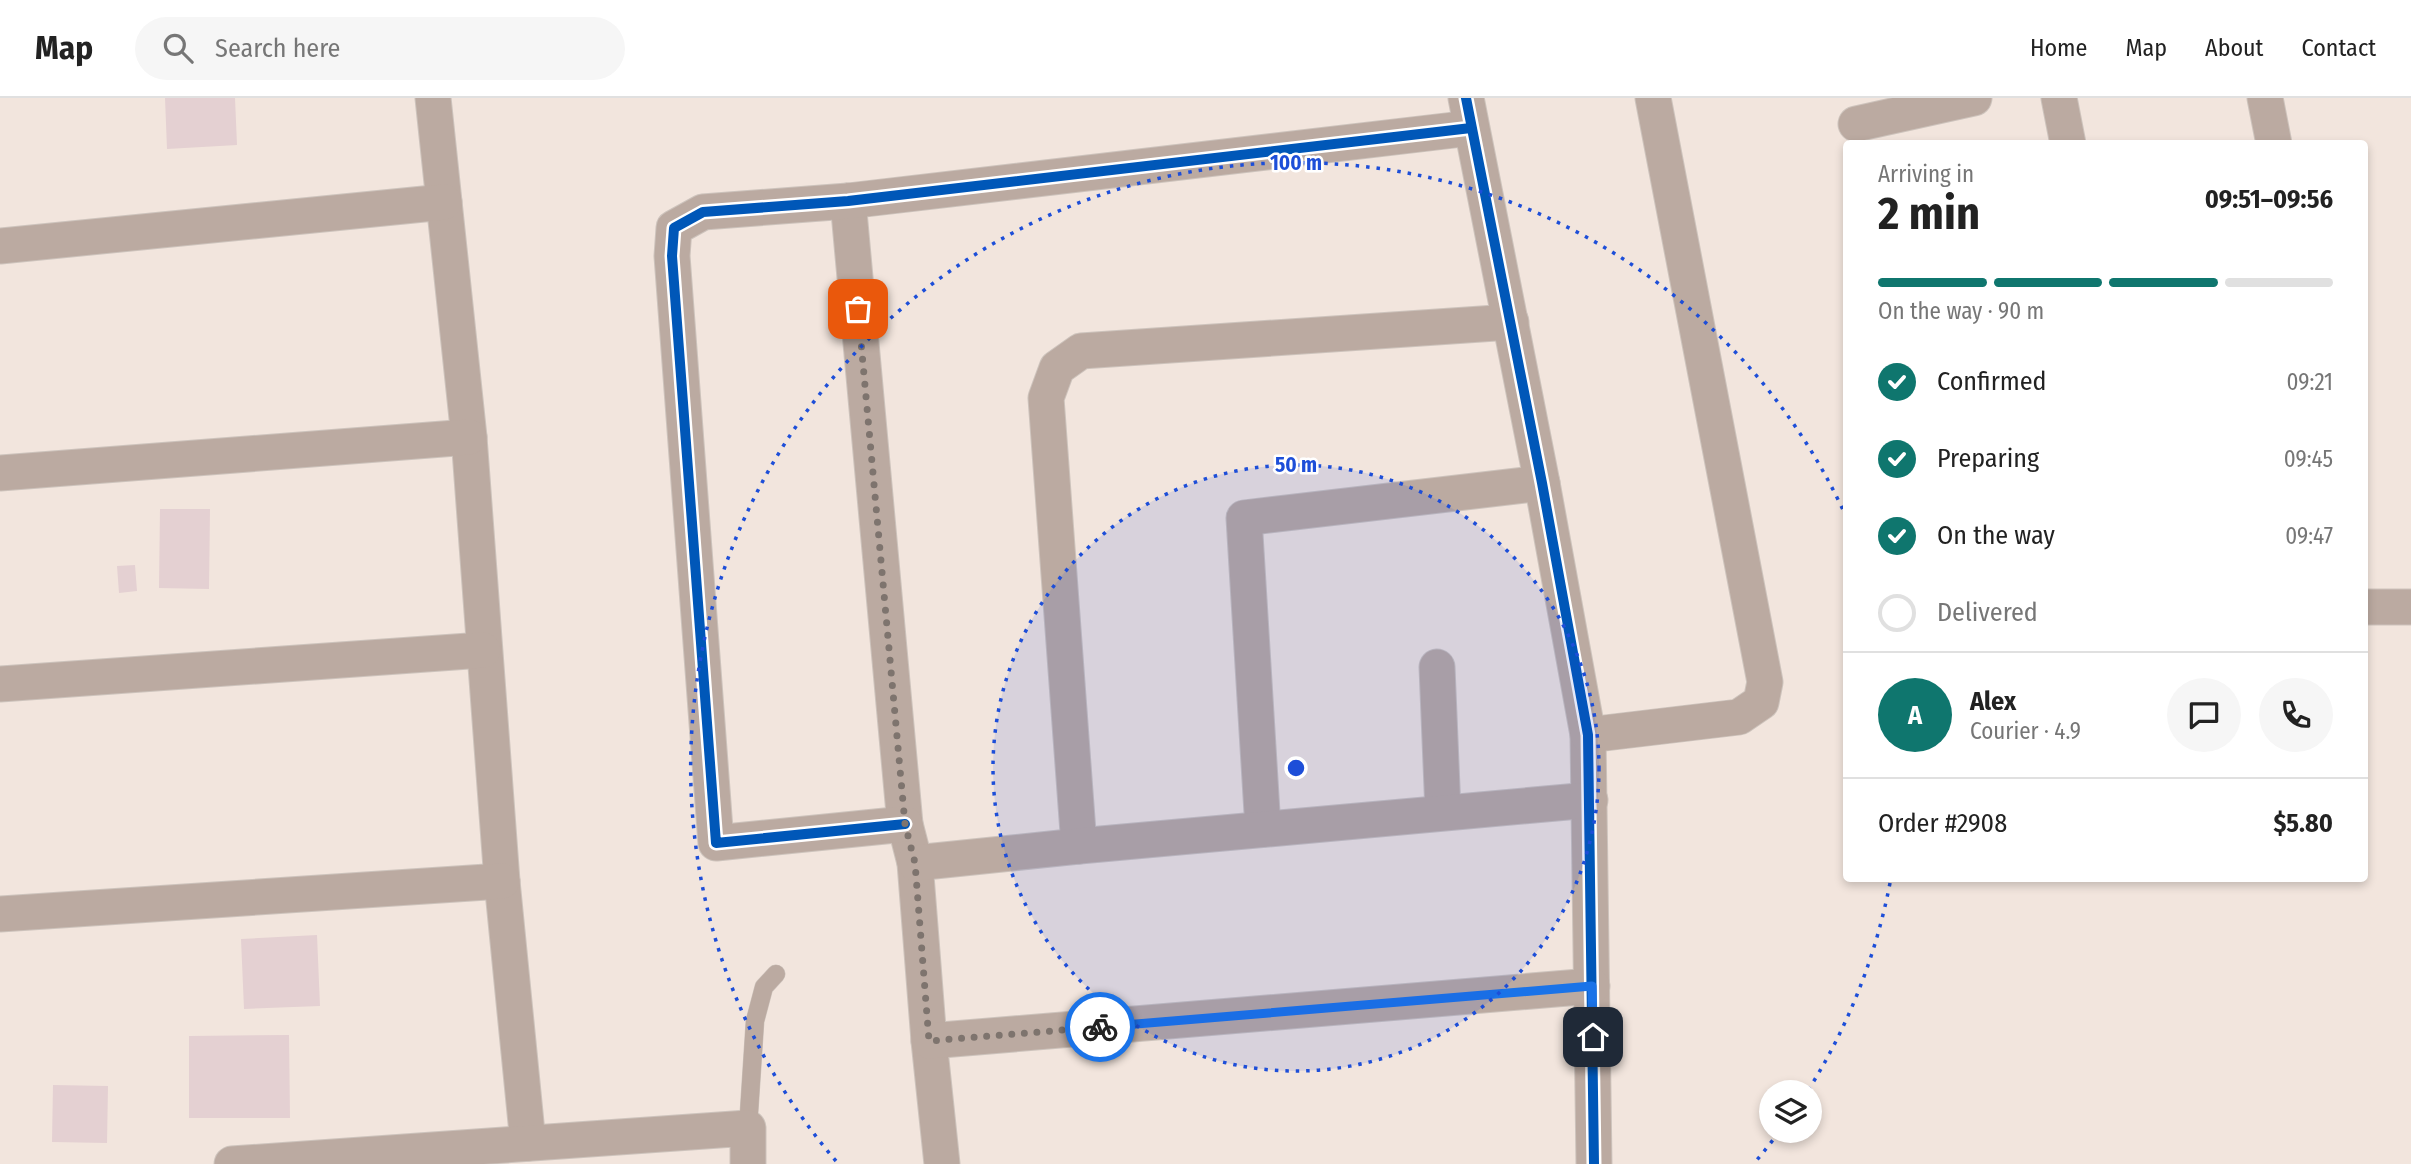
<!DOCTYPE html>
<html lang="en">
<head>
<meta charset="utf-8">
<style>
	:root { --surface:#fff; --page:#f6f6f6; --text:#222; --muted:#767676; --line:#e0e0e0; --accent:#0f766e }
	body { margin:0; font-family:"Fira Sans Condensed",sans-serif; background:var(--page); color:var(--text); height:100vh; display:flex; flex-direction:column; font-size:26px; white-space:nowrap }
	* { box-sizing:border-box; margin:0 }
	p { font-size:23px; color:var(--muted) }
	.icon { flex:none; width:38px; height:38px; fill:none; stroke:currentColor; stroke-width:2; stroke-linecap:round; stroke-linejoin:round }
	.map { position:relative; flex:1; overflow:hidden }
	.details { position:absolute; left:1843px; top:42px; width:525px; height:742px; display:flex; flex-direction:column; background:var(--surface); border-radius:7px; box-shadow:0 4px 10px #0003 }
	.details>* { flex:none }
	.fabs { position:absolute; left:1759px; top:982px; display:grid; gap:14px }
	.fabs a { display:grid; place-items:center; width:63px; height:63px; border-radius:50%; background:var(--surface); box-shadow:0 4px 10px #0003; font-size:35px }
	.pin { position:absolute; display:grid; place-items:center; width:60px; height:60px; color:#fff; margin:-30px; border-radius:14px; box-shadow:0 4px 10px #0006 }
	.courier { position:absolute; display:grid; place-items:center; width:70px; height:70px; margin:-35px; border:5px solid #1a73e8; border-radius:50%; background:#fff; color:#222; box-shadow:0 2px 9px #0007 }
	.overview em { font-style:normal; font-weight:700 }
	.overview div { display:flex; flex-direction:column-reverse }
	.overview { display:flex; align-items:center; justify-content:space-between; height:119px; padding:0 35px }
	h1 { font-size:46px; font-weight:700; line-height:52px }
	.bar { display:grid; grid-template-columns:repeat(4,1fr); gap:10px 7px; align-content:center; height:84px; padding:0 35px }
	.bar i { height:9px; border-radius:5px; background:var(--line) }
	.bar .selected { background:var(--accent) }
	.bar p { grid-column:span 4 }
	.line { display:flex; align-items:center; gap:18px; padding:0 35px; border-top:2px solid var(--line) }
	.line div { flex:1 }
	.round { display:grid; place-items:center; flex:none; width:74px; height:74px; border-radius:37px; background:var(--page) }
	ol { padding:0 35px; list-style:none }
	li { display:flex; align-items:center; gap:21px; height:77px }
	li p { margin-inline-start:auto }
	li .icon { padding:7px; border-radius:50%; background:var(--accent); color:#fff; stroke-width:4 }
	li:last-child { color:var(--muted) }
	li i { width:38px; height:38px; border:4px solid var(--line); border-radius:50% }
	header { display:flex; align-items:center; gap:42px; box-sizing:border-box; height:98px; padding:0 35px; background:var(--surface); border-bottom:2px solid var(--line) }
	header strong { font-size:33px }
	nav { display:flex; gap:38px; margin-inline-start:auto; font-size:24px }
	.search { width:490px; height:63px; background:var(--page); display:flex; align-items:center; gap:18px; box-sizing:border-box; padding:0 24px; border-radius:38px; color:var(--muted); font-size:26px }
	.map>svg:first-child { display:block }
	.building { fill:#e4d0d2 }
	.lines { fill:none; stroke-linecap:round; stroke-linejoin:round }
	.service-casing { stroke:#cdc3bc; stroke-width:19 }
	.minor-casing { stroke:#cdc3bc; stroke-width:37 }
	.service { stroke:#bbaaa1; stroke-width:18 }
	.minor { stroke:#bbaaa1; stroke-width:35 }
	.cycleway-casing { stroke:#fff; stroke-width:15 }
	.cycleway { stroke:#0057b8; stroke-width:10 }
	.done { stroke:#7e746e; stroke-width:7; stroke-dasharray:0 12.6 }
	.route { stroke:#1a73e8; stroke-width:9 }
	.ring { fill:none; stroke:#1d4ed8; stroke-width:3.5; stroke-dasharray:3.5 7 }
	.centre { fill:#1d4ed8; stroke:#fff; stroke-width:3.5 }
	.ring-label { font-size:21px; text-anchor:middle; font-weight:bold; fill:#1d4ed8; stroke:#fff; stroke-width:5; stroke-linejoin:round; paint-order:stroke }
</style>
</head>
<body>
<header>
<strong>Map</strong>
<div class="search"><svg class="icon" aria-label="search" viewBox="0 0 24 24"><circle cx="10" cy="10" r="6"/><path d="M15 15l6 6"/></svg>Search here</div>
<nav><a>Home</a><a>Map</a><a>About</a><a>Contact</a></nav>
</header>
<div class="map">
<svg width="2411" height="1066" viewBox="0 0 2411 1066">
	<rect width="100%" height="100%" fill="#f2e5dd"/>
	<g class="building">
		<path d="M165 0H235L237 47 167 51Z"/>
		<path d="M160 411H210L209 491 159 490Z"/>
		<path d="M135 467 137 493 119 495 117 468Z"/>
		<path d="M317 837 320 908 244 911 241 841Z"/>
		<path d="M289 937 290 1020H189V938Z"/>
		<path d="M53 987 108 988 107 1045 52 1044Z"/>
	</g>
	<g class="lines">
		<g class="service-casing">
			<path id="service" d="M748 1030 755 923 764 889 776 876"/>
		</g>
		<g class="minor-casing">
			<g id="minor">
				<path d="M433 0 469 339 502 783 528 1045"/>
				<path d="M1466 0 1542 385 1588 637 1594 1066"/>
				<path d="M2059 0 2068 46"/>
				<path d="M2265 0 2274 46"/>
				<path d="M1856 26 1974 0"/>
				<path d="M848 103 905 726 915 765 929 943 942 1066"/>
				<path d="M0 148 444 104"/>
				<path d="M0 375 469 339"/>
				<path d="M2364 509H2411"/>
				<path d="M1437 569 1443 714"/>
				<path d="M0 586 483 552"/>
				<path d="M1588 637 1739 619 1761 604 1765 584 1653 0"/>
				<path d="M905 726 716 745 672 158 674 130 703 114 848 103 1471 30"/>
				<path d="M1263 731 1244 420 1542 385"/>
				<path d="M1079 748 1046 300 1057 270 1081 253 1511 224"/>
				<path d="M915 765 1079 748 1590 702"/>
				<path d="M0 816 502 783"/>
				<path d="M929 943 1592 888"/>
				<path d="M232 1066 748 1030V1066"/>
			</g>
		</g>
		<use href="#service" class="service"/>
		<use href="#minor" class="minor"/>
		<g class="cycleway-casing">
			<g id="cycleway">
				<path d="M1466 0 1542 385 1588 637 1594 1066"/>
				<path d="M905 726 716 745 672 158 674 130 703 114 848 103 1471 30"/>
			</g>
		</g>
		<use href="#cycleway" class="cycleway"/>
	</g>
	<g class="lines">
		<path class="done" d="M858 211 905 726 915 765 929 943 1100 929"/>
		<path class="route" d="M1100 929 1592 888 1593 939"/>
	</g>
	<circle cx="1296" cy="670" r="303" fill="#1d4ed8" fill-opacity=".12"/>
	<g class="ring">
		<circle cx="1296" cy="670" r="303"/>
		<path d="M1890 785A605 605 0 0 1 1809 991M1779 1034A605 605 0 0 1 1756 1063M836 1063A605 605 0 1 1 1844 414"/>
	</g>
	<circle cx="1296" cy="670" r="10" class="centre"/>
	<g class="ring-label">
		<text x="1296" y="72">100 m</text>
		<text x="1296" y="374">50 m</text>
	</g>
</svg>
<div class="fabs">
<a><svg class="icon" aria-label="layers" viewBox="0 0 24 24"><path d="M12 4l9 5-9 5-9-5zM3 14l9 5 9-5"/></svg></a>
</div>
<div class="pin" style="left:858px;top:211px;background:#ea580c"><svg class="icon" aria-label="bag" viewBox="0 0 24 24"><path d="M5 8h14l-1 12H6zM9 8a3 3 0 0 1 6 0"/></svg></div>
<div class="pin" style="left:1593px;top:939px;background:#1f2937"><svg class="icon" aria-label="home" viewBox="0 0 24 24"><path d="M3 11l9-7 9 7M6 9v11h12V9"/></svg></div>
<div class="courier" style="left:1100px;top:929px"><svg class="icon" aria-label="bike" viewBox="0 0 24 24"><circle cx="6" cy="16" r="4"/><circle cx="18" cy="16" r="4"/><path d="M6 16l4-8h5l3 8M10 8l3 8H6M13 5h3"/></svg></div>
<section class="details">
<div class="overview"><div><h1>2 min</h1><p>Arriving in</p></div><em>09:51–09:56</em></div>
<div class="bar"><i class="selected"></i><i class="selected"></i><i class="selected"></i><i></i><p>On the way · 90 m</p></div>
<ol>
<li><svg class="icon" aria-label="check" viewBox="0 0 24 24"><path d="M5 12l5 5 9-10"/></svg>Confirmed<p>09:21</p></li>
<li><svg class="icon" aria-label="check" viewBox="0 0 24 24"><path d="M5 12l5 5 9-10"/></svg>Preparing<p>09:45</p></li>
<li><svg class="icon" aria-label="check" viewBox="0 0 24 24"><path d="M5 12l5 5 9-10"/></svg>On the way<p>09:47</p></li>
<li><i></i>Delivered</li>
</ol>
<div class="line" style="height:126px"><b class="round" style="background:var(--accent);color:#fff">A</b><div><b>Alex</b><p>Courier · 4.9</p></div><a class="round"><svg class="icon" aria-label="chat" viewBox="0 0 24 24"><path d="M4 5h16v11H9l-5 4z"/></svg></a><a class="round"><svg class="icon" aria-label="phone" viewBox="0 0 24 24"><path d="M5 4h4l2 5-3 2q2 4 5 5l2-3 5 2v4C11 20 4 13 5 4z"/></svg></a></div>
<div class="line" style="height:91px"><div>Order #2908</div><b>$5.80</b></div>
</section>
</div>
</body>
</html>
